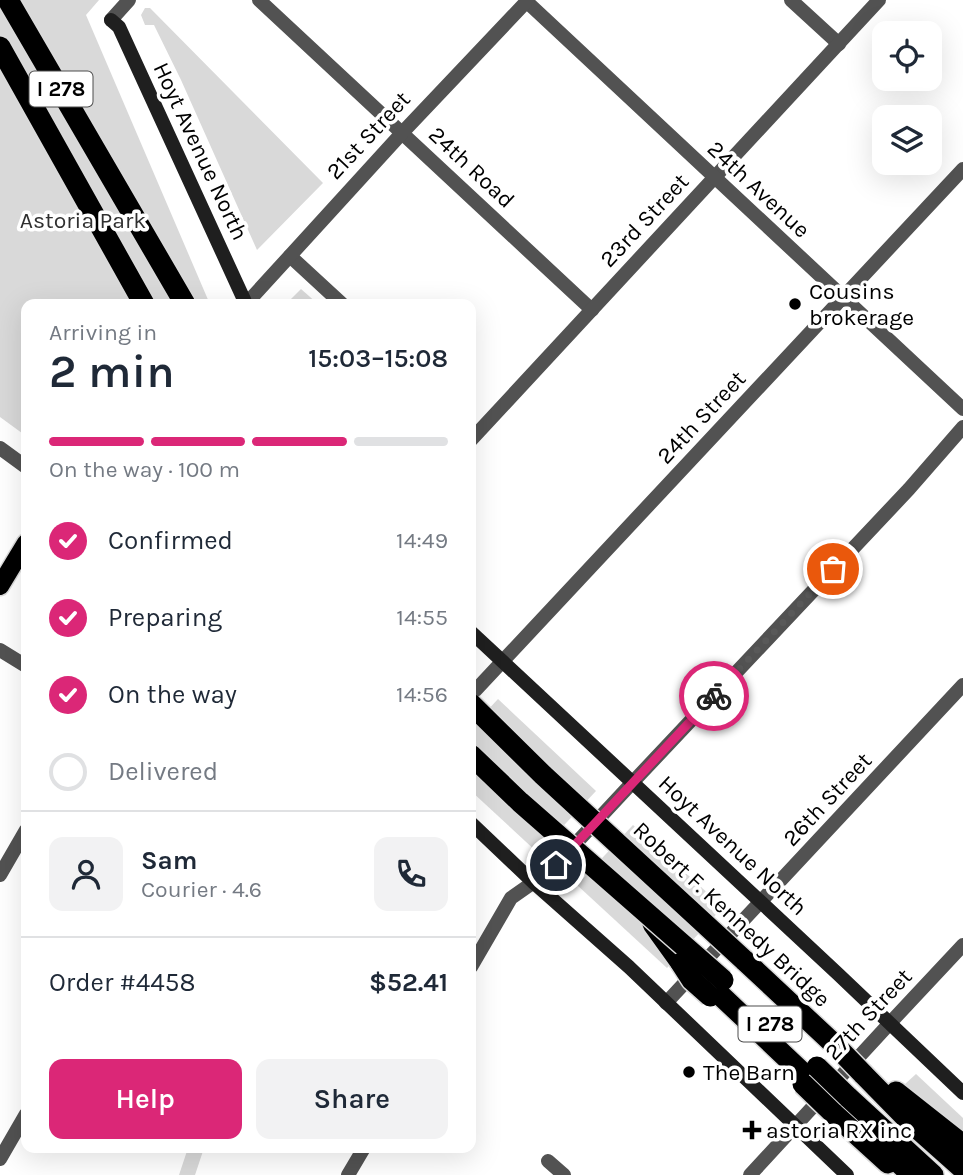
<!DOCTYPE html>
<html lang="en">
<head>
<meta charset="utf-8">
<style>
	:root { --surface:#fff; --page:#f2f2f3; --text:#1f2937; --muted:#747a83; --line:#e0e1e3; --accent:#db2777 }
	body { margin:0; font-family:Karla,sans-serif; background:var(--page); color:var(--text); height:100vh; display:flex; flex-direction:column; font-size:26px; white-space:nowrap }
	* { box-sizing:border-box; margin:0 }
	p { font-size:23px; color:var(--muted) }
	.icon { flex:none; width:38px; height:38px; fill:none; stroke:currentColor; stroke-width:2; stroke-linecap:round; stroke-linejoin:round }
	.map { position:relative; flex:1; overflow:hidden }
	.side { position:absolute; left:21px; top:299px; width:455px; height:854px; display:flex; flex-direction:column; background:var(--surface); border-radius:14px; box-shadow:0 7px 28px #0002 }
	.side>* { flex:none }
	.controls { position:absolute; left:872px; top:21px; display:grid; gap:14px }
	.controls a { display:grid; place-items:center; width:70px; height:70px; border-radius:14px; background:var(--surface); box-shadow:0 7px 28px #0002; font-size:35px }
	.pin { position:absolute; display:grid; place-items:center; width:60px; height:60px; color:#fff; margin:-30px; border:4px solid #fff; border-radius:50%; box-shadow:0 2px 7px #0007 }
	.courier { position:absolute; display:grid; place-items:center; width:70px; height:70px; margin:-35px; border:5px solid #db2777; border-radius:50%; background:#fff; color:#222; box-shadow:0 2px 9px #0007 }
	.overview em { font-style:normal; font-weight:600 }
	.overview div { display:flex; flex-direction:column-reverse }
	.overview { display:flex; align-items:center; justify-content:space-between; height:119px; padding:0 28px }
	h1 { font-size:46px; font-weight:600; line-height:52px }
	.bar { display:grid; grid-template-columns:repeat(4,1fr); gap:10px 7px; align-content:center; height:84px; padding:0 28px }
	.bar i { height:9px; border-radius:5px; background:var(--line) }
	.bar .on { background:var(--accent) }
	.bar p { grid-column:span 4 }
	.line { display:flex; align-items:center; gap:18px; padding:0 28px; border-top:2px solid var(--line) }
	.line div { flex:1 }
	.round { display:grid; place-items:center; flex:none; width:74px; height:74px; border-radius:14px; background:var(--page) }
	ol { padding:0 28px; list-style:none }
	li { display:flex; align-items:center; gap:21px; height:77px }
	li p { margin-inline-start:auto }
	li .icon { padding:7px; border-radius:50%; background:var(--accent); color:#fff; stroke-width:4 }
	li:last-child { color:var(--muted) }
	li i { width:38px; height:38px; border:4px solid var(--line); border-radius:50% }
	.cta { display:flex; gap:14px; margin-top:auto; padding:14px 28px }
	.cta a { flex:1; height:80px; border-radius:14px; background:var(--accent); color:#fff; font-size:28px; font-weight:600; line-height:80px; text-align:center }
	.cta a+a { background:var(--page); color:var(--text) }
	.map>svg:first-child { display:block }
	.green { fill:#d9d9d9 }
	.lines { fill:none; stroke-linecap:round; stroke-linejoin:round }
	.primary-casing { stroke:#dbdbdb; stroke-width:21 }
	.motorway-casing { stroke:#dbdbdb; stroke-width:24 }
	.minor { stroke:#525252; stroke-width:14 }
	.tertiary { stroke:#525252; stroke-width:14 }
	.secondary { stroke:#1f1f1f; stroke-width:14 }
	.primary { stroke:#000; stroke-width:18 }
	.motorway { stroke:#000; stroke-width:21 }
	.motorway-bridge-casing { stroke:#dbdbdb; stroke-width:24; stroke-linecap:butt }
	.motorway-bridge { stroke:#000; stroke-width:21 }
	.done { stroke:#595959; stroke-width:7; stroke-dasharray:0 12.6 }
	.route { stroke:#db2777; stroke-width:9 }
	.poi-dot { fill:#000; stroke:#fff; stroke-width:2.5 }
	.labels { text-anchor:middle; stroke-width:7; stroke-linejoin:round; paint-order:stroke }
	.shield { fill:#fff; stroke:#4c4c4c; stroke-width:2 }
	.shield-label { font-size:21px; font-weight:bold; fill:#000 }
	.street-label { font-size:23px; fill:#000; stroke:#fff }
	.park-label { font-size:23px; fill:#303030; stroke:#fff }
	.poi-label { font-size:23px; fill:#000; stroke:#fff; text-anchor:start }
</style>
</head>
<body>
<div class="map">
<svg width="963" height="1175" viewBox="0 0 963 1175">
	<rect width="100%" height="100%" fill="#fff"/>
	<g class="green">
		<path d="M0 0H99L86 15 209 302 206 304H26V436L0 417Z"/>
		<path d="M145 8H150L323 183 257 250 181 80 154 25H145L141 15Z"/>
		<path d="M301 289 318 304H286Z"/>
		<path d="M498 699 596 791 538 853 471 791V728Z"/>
		<path d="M633 825 723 907 667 968 577 885Z"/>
		<path d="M916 1074 963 1118V1136L904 1085Z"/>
		<path d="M188 1148H204L195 1175H179Z"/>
	</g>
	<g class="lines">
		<g class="primary-casing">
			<path id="primary" d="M0 586 26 543"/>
		</g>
		<g class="motorway-casing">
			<g id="motorway">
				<path d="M8 0 185 304"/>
				<path d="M0 47 144 304"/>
				<path d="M653 924 681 963"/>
				<path d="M744 960 836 1046"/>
				<path d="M715 990 808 1078"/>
				<path d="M863 1074 910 1122 963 1169"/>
				<path d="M896 1092 963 1145"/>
				<path d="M848 1097 933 1175"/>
				<path d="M833 1113 888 1163"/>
				<path d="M883 1148 912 1175"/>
			</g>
		</g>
		<g class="minor">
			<path d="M259 0 592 310"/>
			<path d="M791 0 839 44"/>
			<path d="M111 20 129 0"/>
			<path d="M290 256 342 304"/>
			<path d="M471 440 879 0"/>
			<path d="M0 650 26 666"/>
			<path d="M471 695 963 169"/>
			<path d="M632 783 909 489 963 427"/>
			<path d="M0 875 26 830"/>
			<path d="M666 1003 963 685"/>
			<path d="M890 1023 963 945"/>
			<path d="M0 1159 26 1114"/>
			<path d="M548 1161 564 1175"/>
		</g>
		<g class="tertiary">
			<path d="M527 2 963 409"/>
			<path d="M246 304 402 133 528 0"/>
			<path d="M0 448 26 467"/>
			<path d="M471 967 511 898 551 870 632 783"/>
			<path d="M348 1175 364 1148"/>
			<path d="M750 1175 890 1023"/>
		</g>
		<g class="secondary">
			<path d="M111 20 119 27 246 304"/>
			<path d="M471 632 838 974 963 1093"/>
			<path d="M471 823 533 882 629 967 847 1175"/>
		</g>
		<use href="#primary" class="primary"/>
		<use href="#motorway" class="motorway"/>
		<g class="motorway-bridge-casing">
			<g id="motorway-bridge">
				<path d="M471 704 543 775 744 960"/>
				<path d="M471 755 520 802 723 980"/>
				<path d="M681 963 692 980 710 996"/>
				<path d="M836 1046 863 1074"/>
				<path d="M817 1067 848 1097"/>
				<path d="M803 1084 833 1113"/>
			</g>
		</g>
		<use href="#motorway-bridge" class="motorway-bridge"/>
	</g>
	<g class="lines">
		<path class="done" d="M714 696 833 569"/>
		<path class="route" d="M556 865 714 696"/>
	</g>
	<g class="poi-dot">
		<circle cx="795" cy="304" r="7"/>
		<circle cx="689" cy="1072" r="7"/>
		<path d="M748.5 1119.5h7v7h7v7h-7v7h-7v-7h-7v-7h7z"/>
	</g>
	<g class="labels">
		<g class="shield">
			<rect x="29.5" y="71.5" width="63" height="35" rx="5"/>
			<rect x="738.5" y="1006.5" width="63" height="35" rx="5"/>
		</g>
		<g class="shield-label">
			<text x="61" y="96">I 278</text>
			<text x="770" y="1031">I 278</text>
		</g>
		<g class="street-label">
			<text transform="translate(368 135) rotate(-47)" y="8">21st Street</text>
			<text transform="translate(201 151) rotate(65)" y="8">Hoyt Avenue North</text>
			<text transform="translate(472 167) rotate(43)" y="8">24th Road</text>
			<text transform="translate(759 189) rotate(43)" y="8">24th Avenue</text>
			<text transform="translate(644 220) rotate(-47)" y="8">23rd Street</text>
			<text transform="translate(701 417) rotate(-47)" y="8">24th Street</text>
			<text transform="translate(827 799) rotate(-47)" y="8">26th Street</text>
			<text transform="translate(733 845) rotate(43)" y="8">Hoyt Avenue North</text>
			<text transform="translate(732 914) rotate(43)" y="8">Robert F. Kennedy Bridge</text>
			<text transform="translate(868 1014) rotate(-47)" y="8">27th Street</text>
		</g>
		<g class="park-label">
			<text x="83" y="228">Astoria Park</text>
		</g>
		<g class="poi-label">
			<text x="809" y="299">Cousins<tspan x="809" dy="26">brokerage</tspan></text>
			<text x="703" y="1080">The Barn</text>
			<text x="766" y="1138">astoria RX inc</text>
		</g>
	</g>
</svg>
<div class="controls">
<a><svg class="icon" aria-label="locate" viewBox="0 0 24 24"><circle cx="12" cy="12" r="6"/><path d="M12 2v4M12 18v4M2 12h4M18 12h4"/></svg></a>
<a><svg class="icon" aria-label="layers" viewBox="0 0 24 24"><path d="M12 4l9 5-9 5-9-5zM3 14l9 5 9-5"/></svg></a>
</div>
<div class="pin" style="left:833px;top:569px;background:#ea580c"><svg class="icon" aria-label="bag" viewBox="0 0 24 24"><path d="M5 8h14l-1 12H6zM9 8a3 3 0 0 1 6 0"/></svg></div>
<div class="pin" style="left:556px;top:865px;background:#1f2937"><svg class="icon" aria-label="home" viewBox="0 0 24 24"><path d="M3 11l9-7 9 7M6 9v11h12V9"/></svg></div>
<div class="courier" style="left:714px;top:696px"><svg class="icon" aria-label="bike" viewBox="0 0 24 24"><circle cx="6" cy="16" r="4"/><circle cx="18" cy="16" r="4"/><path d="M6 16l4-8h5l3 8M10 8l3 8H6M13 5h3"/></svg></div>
<section class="side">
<div class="overview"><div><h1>2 min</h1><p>Arriving in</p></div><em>15:03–15:08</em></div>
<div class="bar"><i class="on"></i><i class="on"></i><i class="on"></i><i></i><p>On the way · 100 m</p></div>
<ol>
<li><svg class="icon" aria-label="check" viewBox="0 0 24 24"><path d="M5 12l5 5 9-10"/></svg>Confirmed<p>14:49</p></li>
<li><svg class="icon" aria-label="check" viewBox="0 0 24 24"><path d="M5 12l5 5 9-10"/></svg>Preparing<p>14:55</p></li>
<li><svg class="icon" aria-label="check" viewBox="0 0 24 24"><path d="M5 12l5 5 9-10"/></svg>On the way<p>14:56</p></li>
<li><i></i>Delivered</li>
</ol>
<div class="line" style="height:126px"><a class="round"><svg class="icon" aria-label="person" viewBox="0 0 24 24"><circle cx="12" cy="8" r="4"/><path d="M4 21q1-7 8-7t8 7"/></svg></a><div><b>Sam</b><p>Courier · 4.6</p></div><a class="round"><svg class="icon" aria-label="phone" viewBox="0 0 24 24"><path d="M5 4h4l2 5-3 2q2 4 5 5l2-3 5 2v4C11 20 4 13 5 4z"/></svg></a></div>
<div class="line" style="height:91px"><div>Order #4458</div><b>$52.41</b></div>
<div class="cta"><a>Help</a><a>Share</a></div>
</section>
</div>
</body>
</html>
